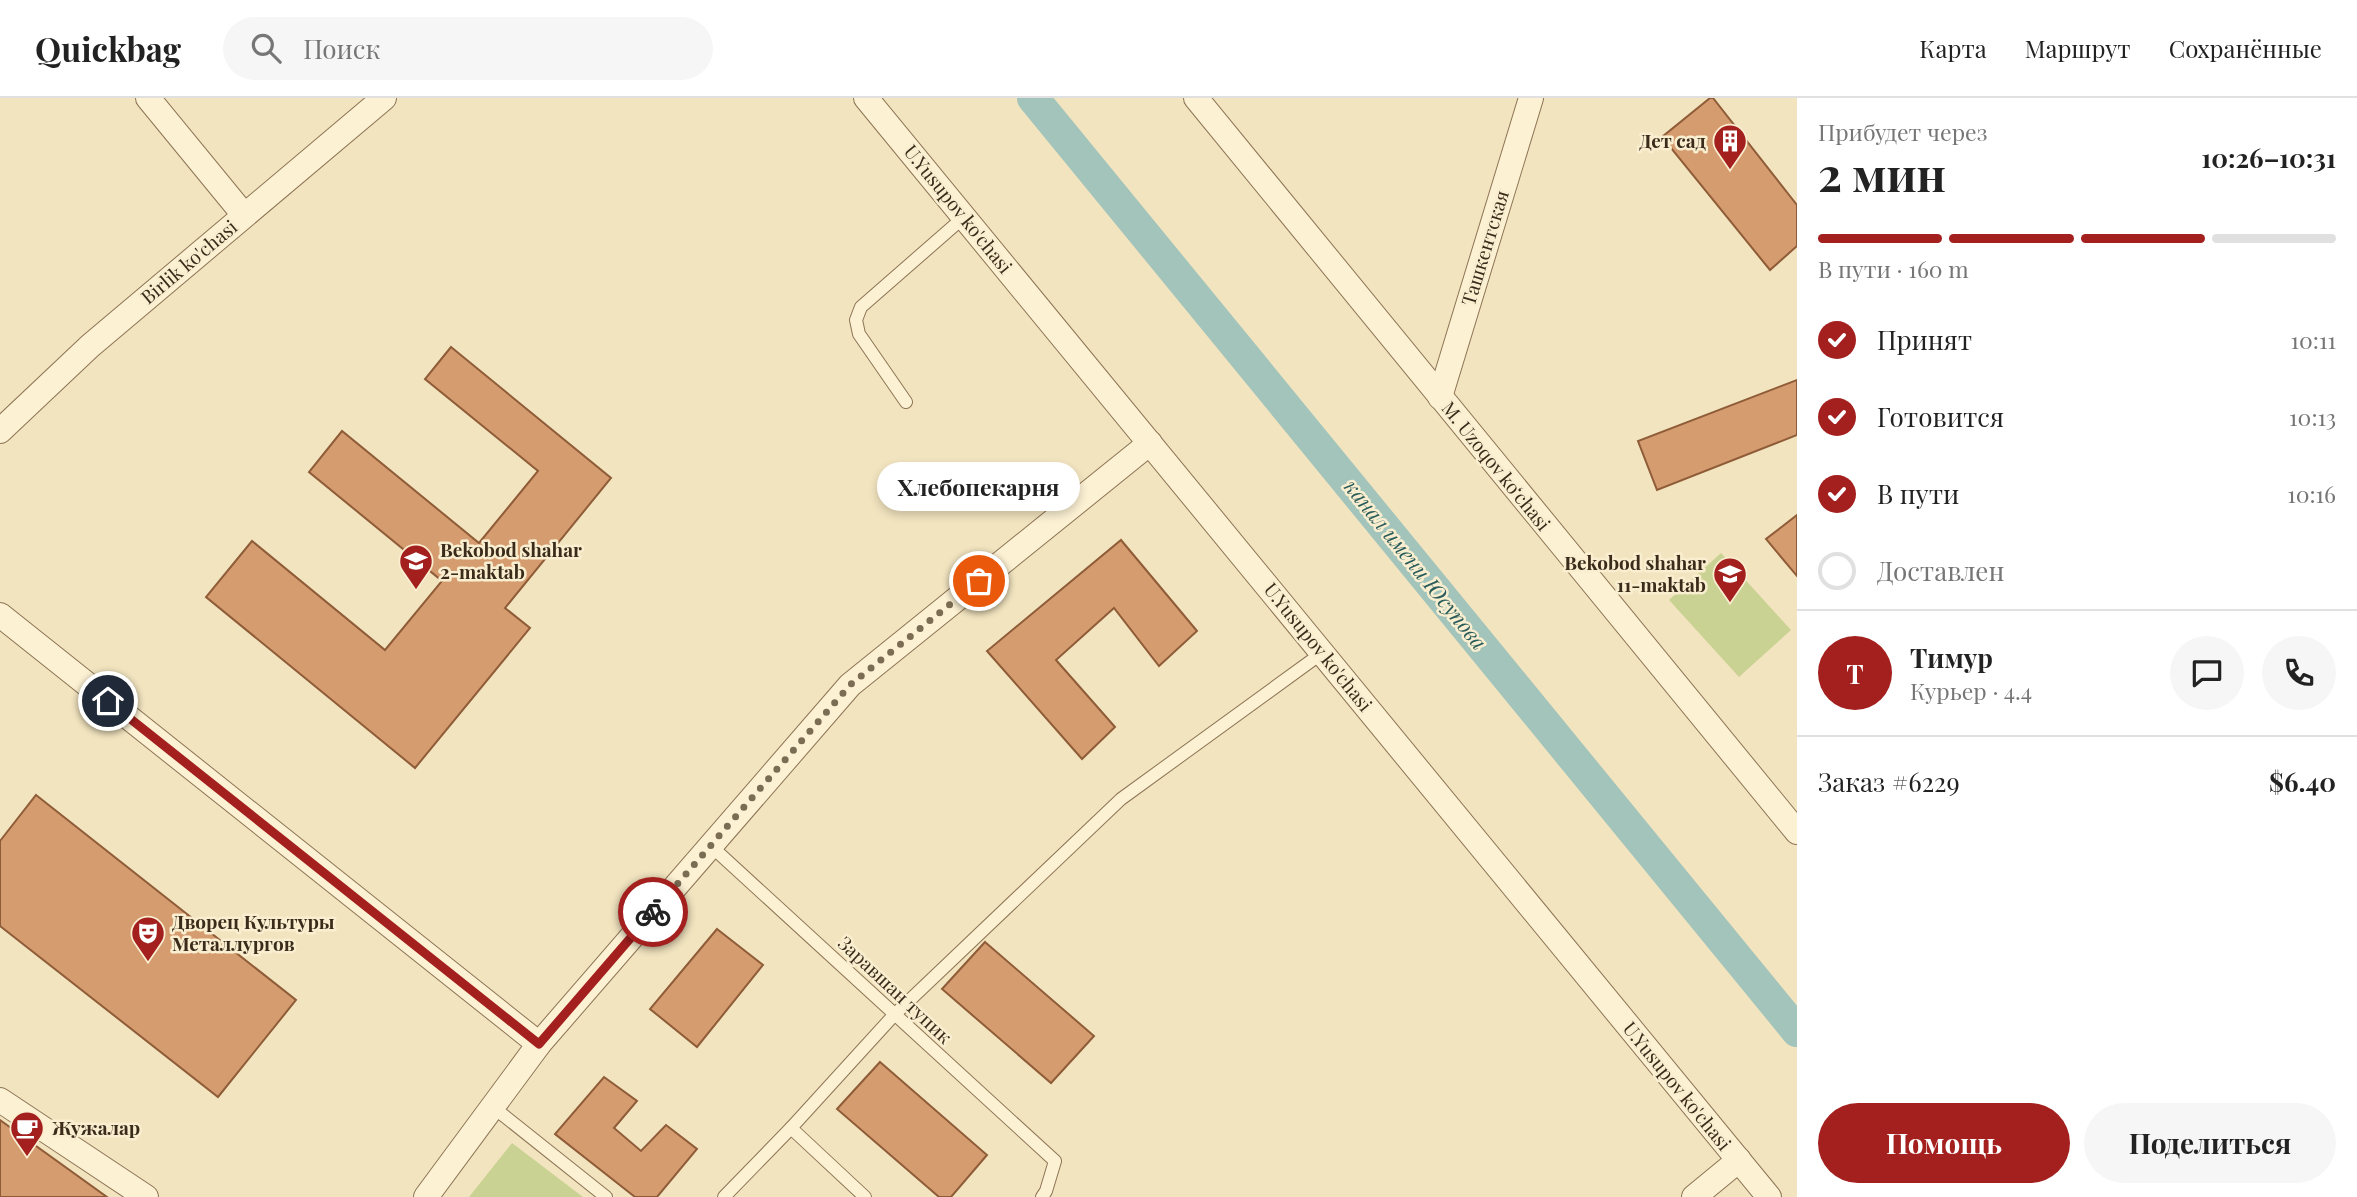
<!DOCTYPE html>
<html lang="ru">
<head>
<meta charset="utf-8">
<style>
	:root { --surface:#fff; --page:#f6f6f6; --text:#222; --muted:#767676; --line:#e0e0e0; --accent:#a3201f }
	body { margin:0; font-family:"Playfair Display",serif; background:var(--page); color:var(--text); height:100vh; display:flex; flex-direction:column; font-size:26px; white-space:nowrap }
	* { box-sizing:border-box; margin:0 }
	p { font-size:23px; color:var(--muted) }
	.icon { flex:none; width:38px; height:38px; fill:none; stroke:currentColor; stroke-width:2; stroke-linecap:round; stroke-linejoin:round }
	.map { position:relative; flex:1; overflow:hidden }
	.side { display:flex; flex-direction:column; background:var(--surface); width:560px }
	.side>* { flex:none }
	.pin { position:absolute; display:grid; place-items:center; width:60px; height:60px; color:#fff; margin:-30px; border:4px solid #fff; border-radius:50%; box-shadow:0 2px 7px #0007 }
	.courier { position:absolute; display:grid; place-items:center; width:70px; height:70px; margin:-35px; border:5px solid #a3201f; border-radius:50%; background:#fff; color:#222; box-shadow:0 2px 9px #0007 }
	.bubble { position:absolute; height:49px; border-radius:24px; background:var(--surface); box-shadow:0 4px 10px #0003; font-size:23px; font-weight:700; line-height:49px; text-align:center }
	.overview em { font-style:normal; font-weight:700 }
	.overview div { display:flex; flex-direction:column-reverse }
	.overview { display:flex; align-items:center; justify-content:space-between; height:119px; padding:0 21px }
	h1 { font-size:46px; font-weight:700; line-height:52px }
	.bar { display:grid; grid-template-columns:repeat(4,1fr); gap:10px 7px; align-content:center; height:84px; padding:0 21px }
	.bar i { height:9px; border-radius:5px; background:var(--line) }
	.bar .active { background:var(--accent) }
	.bar p { grid-column:span 4 }
	.line { display:flex; align-items:center; gap:18px; padding:0 21px; border-top:2px solid var(--line) }
	.line div { flex:1 }
	.round { display:grid; place-items:center; flex:none; width:74px; height:74px; border-radius:37px; background:var(--page) }
	ol { padding:0 21px; list-style:none }
	li { display:flex; align-items:center; gap:21px; height:77px }
	li p { margin-inline-start:auto }
	li .icon { padding:7px; border-radius:50%; background:var(--accent); color:#fff; stroke-width:4 }
	li:last-child { color:var(--muted) }
	li i { width:38px; height:38px; border:4px solid var(--line); border-radius:50% }
	.cta { display:flex; gap:14px; margin-top:auto; padding:14px 21px }
	.cta a { flex:1; height:80px; border-radius:42px; background:var(--accent); color:#fff; font-size:28px; font-weight:700; line-height:80px; text-align:center }
	.cta a+a { background:var(--page); color:var(--text) }
	header { display:flex; align-items:center; gap:42px; box-sizing:border-box; height:98px; padding:0 35px; background:var(--surface); border-bottom:2px solid var(--line) }
	header strong { font-size:33px }
	nav { display:flex; gap:38px; margin-inline-start:auto; font-size:24px }
	.search { width:490px; height:63px; background:var(--page); display:flex; align-items:center; gap:18px; box-sizing:border-box; padding:0 24px; border-radius:38px; color:var(--muted); font-size:26px }
	main { display:flex; flex:1; min-height:0 }
	.map>svg:first-child { display:block }
	.green { fill:#c9d292 }
	.lines { fill:none; stroke-linecap:round; stroke-linejoin:round }
	.canal { stroke:#a2c4bb; stroke-width:32 }
	.building { fill:#d59c70; stroke:#8f5c38; stroke-width:2 }
	.service-casing { stroke:#8d7455; stroke-width:14 }
	.minor-casing { stroke:#8d7455; stroke-width:26 }
	.service { stroke:#fcf1d3; stroke-width:12 }
	.minor { stroke:#fcf1d3; stroke-width:24 }
	.done { stroke:#7b6c54; stroke-width:7; stroke-dasharray:0 12.6 }
	.route { stroke:#a3201f; stroke-width:9 }
	.labels { text-anchor:middle; stroke-width:5; stroke-linejoin:round; paint-order:stroke }
	.poi-label { font-size:19px; font-weight:bold; fill:#3b2b1b; stroke:#f9eecf; text-anchor:start }
	.street-label { font-size:19px; fill:#3b2b1b; stroke:#f9eecf }
	.water-label { font-size:21px; font-style:italic; fill:#295c5a; stroke:#f9eecf }
</style>
</head>
<body>
<header>
<strong>Quickbag</strong>
<div class="search"><svg class="icon" aria-label="search" viewBox="0 0 24 24"><circle cx="10" cy="10" r="6"/><path d="M15 15l6 6"/></svg>Поиск</div>
<nav><a>Карта</a><a>Маршрут</a><a>Сохранённые</a></nav>
</header>
<main>
<div class="map">
<svg width="1797" height="1099" viewBox="0 0 1797 1099">
	<rect width="100%" height="100%" fill="#f2e4bf"/>
	<g class="green">
		<path d="M1721 455 1791 532 1739 579 1669 502Z"/>
		<path d="M512 1045 583 1099H469Z"/>
	</g>
	<g class="lines">
		<path class="canal" d="M1033 0 1797 933"/>
	</g>
	<g class="building">
		<path d="M1710 0H1713L1797 107V148L1770 172 1662 39Z"/>
		<path d="M451 249 611 380 505 510 530 530 415 670 206 499 252 443 385 552 442 483 309 374 342 333 479 445 538 373 425 281Z"/>
		<path d="M1797 282V337L1657 392 1638 343Z"/>
		<path d="M1797 417V478L1766 441Z"/>
		<path d="M1121 442 1197 533 1159 568 1114 510 1056 562 1115 629 1082 661 987 553Z"/>
		<path d="M36 697 296 902 218 999 0 828V743Z"/>
		<path d="M717 831 763 867 697 949 650 911Z"/>
		<path d="M985 844 1094 938 1051 985 942 891Z"/>
		<path d="M880 964 987 1057 951 1099H939L837 1011Z"/>
		<path d="M604 979 637 1003 614 1030 641 1053 666 1027 697 1051 657 1099H635L555 1036Z"/>
		<path d="M0 1022 107 1099H0Z"/>
	</g>
	<g class="lines">
		<g class="service-casing">
			<g id="service">
				<path d="M906 304 859 236 856 222 861 209 964 119"/>
				<path d="M711 748 1055 1063 1046 1093 1042 1099"/>
				<path d="M493 1009 606 1099"/>
				<path d="M724 1099 791 1030"/>
				<path d="M865 1099 791 1030 894 917 1121 701 1322 555"/>
			</g>
		</g>
		<g class="minor-casing">
			<g id="minor">
				<path d="M148 0 244 117"/>
				<path d="M866 0 1769 1099"/>
				<path d="M1196 0 1797 734"/>
				<path d="M1440 299 1531 0"/>
				<path d="M0 333 90 248 384 0"/>
				<path d="M0 517 539 946"/>
				<path d="M0 1002 146 1099"/>
				<path d="M426 1099 539 946 850 587 1150 345"/>
				<path d="M1694 1099 1739 1062"/>
			</g>
		</g>
		<use href="#service" class="service"/>
		<use href="#minor" class="minor"/>
	</g>
	<g class="lines">
		<path class="done" d="M653 814 850 587 979 483"/>
		<path class="route" d="M108 603 539 946 653 814"/>
	</g>
	<defs>
		<g id="building-pin" transform="scale(1.75)"><path d="M0 17L-7.5 6A9.5 9.5 0 1 1 7.5 6Z" fill="#a3201f" stroke="#f9eecf"/><path d="M-4-6H4V6H1V3H-1V6H-4ZM-2.5-4.3h1.7v1.8h-1.7ZM.8-4.3h1.7v1.8H.8ZM-2.5-1h1.7V.8h-1.7ZM.8-1h1.7V.8H.8Z" fill="#fff"/></g>
		<g id="school-pin" transform="scale(1.75)"><path d="M0 17L-7.5 6A9.5 9.5 0 1 1 7.5 6Z" fill="#a3201f" stroke="#f9eecf"/><path d="M0-5L7-2L0 1L-7-2ZM-4 1L0 2.5L4 1V4Q0 6-4 4Z" fill="#fff"/></g>
		<g id="theatre-pin" transform="scale(1.75)"><path d="M0 17L-7.5 6A9.5 9.5 0 1 1 7.5 6Z" fill="#a3201f" stroke="#f9eecf"/><path d="M-5-5.5Q0-4 5-5.5V0Q5 5 0 6Q-5 5-5 0ZM-3.3-2.5H-1v1.5H-3.3ZM1-2.5H3.3v1.5H1ZM-2.8 1Q0 5.5 2.8 1Z" fill="#fff"/></g>
		<g id="cafe-pin" transform="scale(1.75)"><path d="M0 17L-7.5 6A9.5 9.5 0 1 1 7.5 6Z" fill="#a3201f" stroke="#f9eecf"/><path d="M-5.5-4.5H6V0H3Q3 3.5 0 3.5H-2.5Q-5.5 3.5-5.5 0ZM3-3.2v2h1.7v-2ZM-6 4.5H4V6H-6Z" fill="#fff"/></g>
	</defs>
	<g fill-rule="evenodd">
		<use href="#building-pin" x="1730" y="43"/>
		<use href="#school-pin" x="416" y="463"/>
		<use href="#school-pin" x="1730" y="476"/>
		<use href="#theatre-pin" x="148" y="835"/>
		<use href="#cafe-pin" x="27" y="1030"/>
	</g>
	<g class="labels">
		<g class="poi-label">
			<text x="1706" y="50" text-anchor="end">Дет сад</text>
			<text x="440" y="459">Bekobod shahar<tspan x="440" dy="22">2-maktab</tspan></text>
			<text x="1706" y="472" text-anchor="end">Bekobod shahar<tspan x="1706" dy="22">11-maktab</tspan></text>
			<text x="172" y="831">Дворец Культуры<tspan x="172" dy="22">Металлургов</tspan></text>
			<text x="52" y="1037">Жужалар</text>
		</g>
		<g class="street-label">
			<text transform="translate(958 111) rotate(51)" y="7">U.Yusupov ko'chasi</text>
			<text transform="translate(1485 150) rotate(-73)" y="7">Ташкентская</text>
			<text transform="translate(189 164) rotate(-40)" y="7">Birlik ko'chasi</text>
			<text transform="translate(1496 368) rotate(51)" y="7">M. Uzoqov koʻchasi</text>
			<text transform="translate(1318 549) rotate(51)" y="7">U.Yusupov ko'chasi</text>
			<text transform="translate(895 892) rotate(43)" y="7">Заравшан тупик</text>
			<text transform="translate(1677 988) rotate(51)" y="7">U.Yusupov ko'chasi</text>
		</g>
		<g class="water-label">
			<text transform="translate(1415 467) rotate(51)" y="7">канал имени Юсупова</text>
		</g>
	</g>
</svg>
<div class="pin" style="left:979px;top:483px;background:#ea580c"><svg class="icon" aria-label="bag" viewBox="0 0 24 24"><path d="M5 8h14l-1 12H6zM9 8a3 3 0 0 1 6 0"/></svg></div>
<div class="pin" style="left:108px;top:603px;background:#1f2937"><svg class="icon" aria-label="home" viewBox="0 0 24 24"><path d="M3 11l9-7 9 7M6 9v11h12V9"/></svg></div>
<div class="courier" style="left:653px;top:814px"><svg class="icon" aria-label="bike" viewBox="0 0 24 24"><circle cx="6" cy="16" r="4"/><circle cx="18" cy="16" r="4"/><path d="M6 16l4-8h5l3 8M10 8l3 8H6M13 5h3"/></svg></div>
<div class="bubble" style="left:877px;top:364px;width:203px">Хлебопекарня</div>
</div>
<section class="side">
<div class="overview"><div><h1>2 мин</h1><p>Прибудет через</p></div><em>10:26–10:31</em></div>
<div class="bar"><i class="active"></i><i class="active"></i><i class="active"></i><i></i><p>В пути · 160 m</p></div>
<ol>
<li><svg class="icon" aria-label="check" viewBox="0 0 24 24"><path d="M5 12l5 5 9-10"/></svg>Принят<p>10:11</p></li>
<li><svg class="icon" aria-label="check" viewBox="0 0 24 24"><path d="M5 12l5 5 9-10"/></svg>Готовится<p>10:13</p></li>
<li><svg class="icon" aria-label="check" viewBox="0 0 24 24"><path d="M5 12l5 5 9-10"/></svg>В пути<p>10:16</p></li>
<li><i></i>Доставлен</li>
</ol>
<div class="line" style="height:126px"><b class="round" style="background:var(--accent);color:#fff">Т</b><div><b>Тимур</b><p>Курьер · 4.4</p></div><a class="round"><svg class="icon" aria-label="chat" viewBox="0 0 24 24"><path d="M4 5h16v11H9l-5 4z"/></svg></a><a class="round"><svg class="icon" aria-label="phone" viewBox="0 0 24 24"><path d="M5 4h4l2 5-3 2q2 4 5 5l2-3 5 2v4C11 20 4 13 5 4z"/></svg></a></div>
<div class="line" style="height:91px"><div>Заказ #6229</div><b>$6.40</b></div>
<div class="cta"><a>Помощь</a><a>Поделиться</a></div>
</section>
</main>
</body>
</html>
